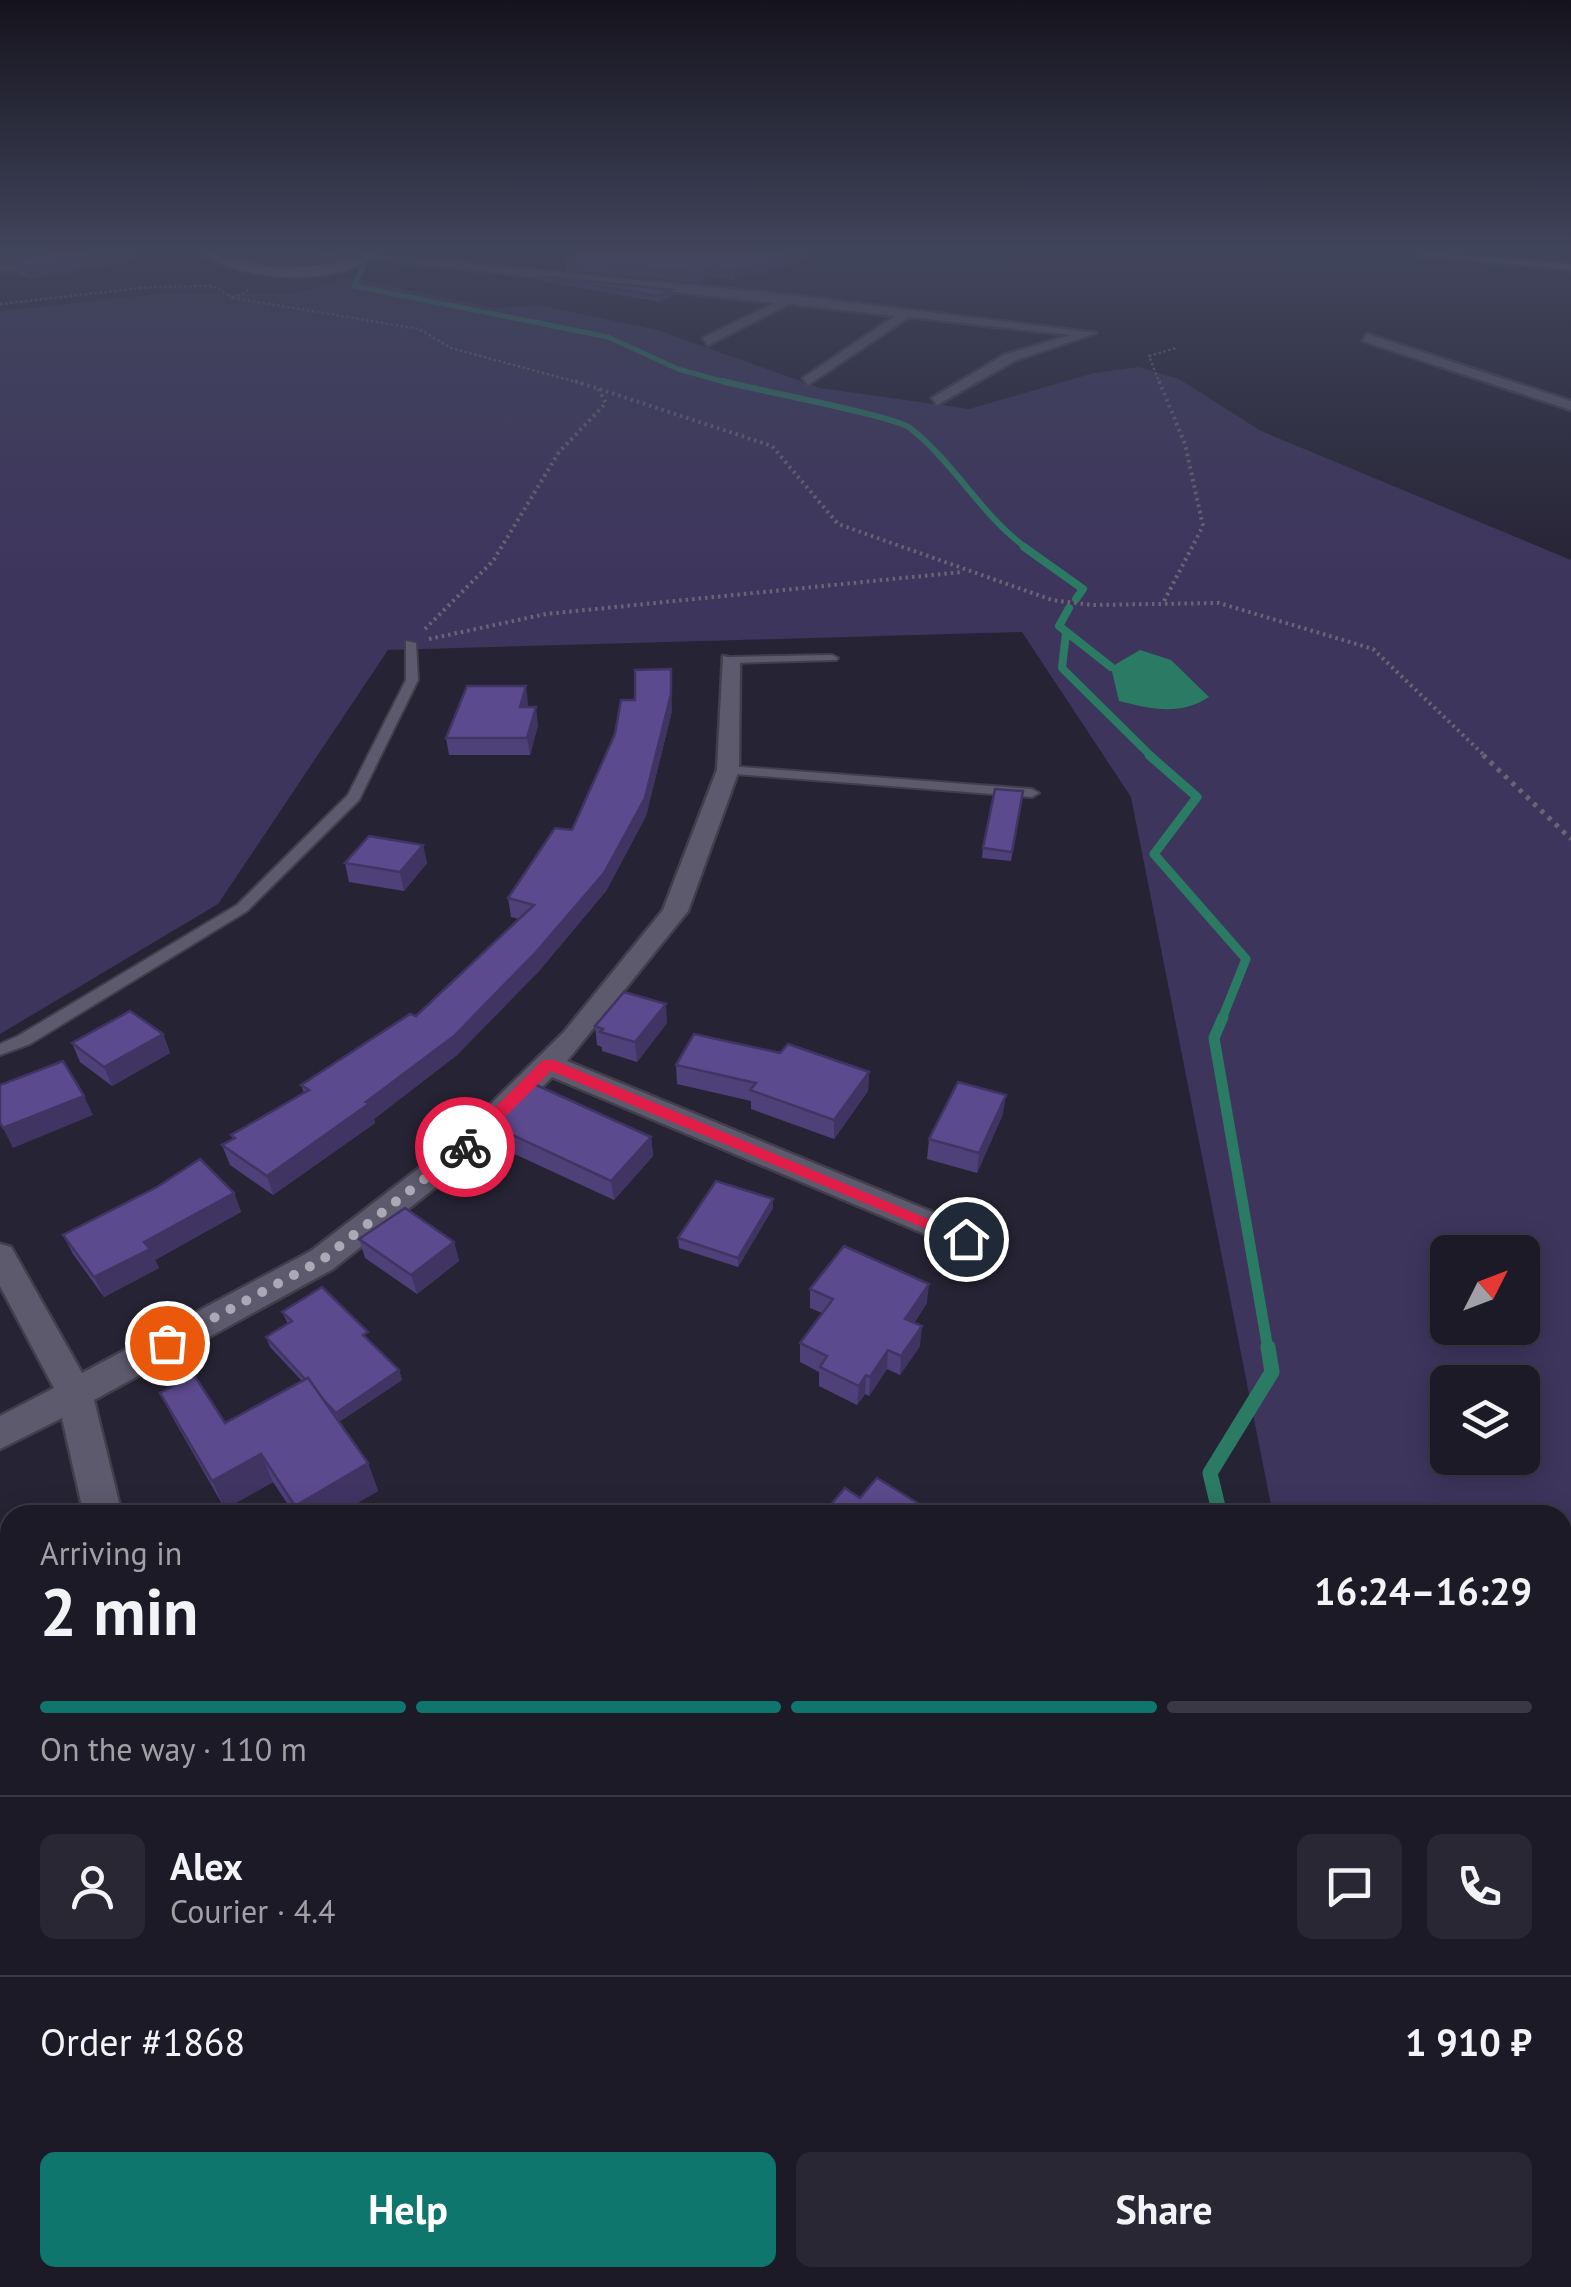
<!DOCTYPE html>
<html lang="en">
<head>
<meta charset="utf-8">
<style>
	:root { --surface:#1c1a27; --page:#292733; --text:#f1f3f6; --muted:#a0a1a7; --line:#3a3844; --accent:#0f766e }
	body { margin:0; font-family:"PT Sans",sans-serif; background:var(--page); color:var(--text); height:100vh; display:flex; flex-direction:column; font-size:38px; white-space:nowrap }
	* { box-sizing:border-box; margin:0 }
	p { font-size:32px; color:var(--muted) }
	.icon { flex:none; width:55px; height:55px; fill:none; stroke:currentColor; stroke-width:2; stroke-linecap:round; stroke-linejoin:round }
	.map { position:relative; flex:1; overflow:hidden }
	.panel { position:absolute; left:0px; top:1505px; width:1572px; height:782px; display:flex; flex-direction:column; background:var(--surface); border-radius:30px 30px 0 0; box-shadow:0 5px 25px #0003,0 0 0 2px var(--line) }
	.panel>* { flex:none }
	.needle { width:65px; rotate:48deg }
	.tools { position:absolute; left:1430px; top:1235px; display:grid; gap:20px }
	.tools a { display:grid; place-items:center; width:110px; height:110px; border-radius:15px; background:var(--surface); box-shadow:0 5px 25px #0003,0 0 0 2px var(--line); font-size:50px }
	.pin { position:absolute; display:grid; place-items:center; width:85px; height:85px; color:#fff; margin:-42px; border:5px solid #fff; border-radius:50%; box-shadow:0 2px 10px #0007 }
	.courier { position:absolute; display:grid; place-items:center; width:100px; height:100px; margin:-50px; border:8px solid #e11d48; border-radius:50%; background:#fff; color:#222; box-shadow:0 2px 12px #0007 }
	.summary em { font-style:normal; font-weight:800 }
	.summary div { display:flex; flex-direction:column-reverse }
	.summary { display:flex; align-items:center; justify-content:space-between; height:170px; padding:0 40px }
	h1 { font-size:65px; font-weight:800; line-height:75px }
	.bar { display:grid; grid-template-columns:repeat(4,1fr); gap:15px 10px; align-content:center; height:120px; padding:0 40px }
	.bar i { height:12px; border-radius:8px; background:var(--line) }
	.bar .current { background:var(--accent) }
	.bar p { grid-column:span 4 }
	.line { display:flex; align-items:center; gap:25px; padding:0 40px; border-top:2px solid var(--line) }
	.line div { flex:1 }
	.round { display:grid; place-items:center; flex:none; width:105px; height:105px; border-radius:15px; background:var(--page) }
	.button { display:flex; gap:20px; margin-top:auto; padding:20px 40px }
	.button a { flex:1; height:115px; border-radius:15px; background:var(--accent); color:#fff; font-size:40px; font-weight:800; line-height:115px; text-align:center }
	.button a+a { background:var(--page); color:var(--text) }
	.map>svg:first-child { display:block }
	.green { fill:#3e355d; fill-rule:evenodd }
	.water { fill:#2b7a64 }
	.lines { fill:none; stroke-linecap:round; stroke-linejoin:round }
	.stream-far6 { stroke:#2b7a64; stroke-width:5 }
	.stream-far5 { stroke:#2b7a64; stroke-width:6 }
	.stream-far4 { stroke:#2b7a64; stroke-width:8 }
	.stream-far3 { stroke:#2b7a64; stroke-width:9 }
	.stream-far2 { stroke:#2b7a64; stroke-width:11 }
	.stream-far1 { stroke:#2b7a64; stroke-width:15 }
	.stream { stroke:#2b7a64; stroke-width:19 }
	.lane-casing { stroke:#423e4c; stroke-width:4 }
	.street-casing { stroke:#423e4c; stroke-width:5 }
	.secondary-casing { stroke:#423e4c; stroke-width:5 }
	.path-far2 { stroke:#686675; stroke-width:2.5; stroke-dasharray:2.5 2.5; stroke-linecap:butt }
	.path-far1 { stroke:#686675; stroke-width:4; stroke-dasharray:2.5 4; stroke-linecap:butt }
	.path { stroke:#686675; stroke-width:5; stroke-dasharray:4 6; stroke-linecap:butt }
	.lane { fill:#5e5a6d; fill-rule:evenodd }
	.street { fill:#5e5a6d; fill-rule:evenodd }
	.secondary { fill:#7b7496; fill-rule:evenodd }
	.wall { fill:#4e4079 }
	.shaded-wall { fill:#403463 }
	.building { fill:#5b4a8d; stroke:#403463; stroke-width:2.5 }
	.route { fill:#e11d48 }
	.done { stroke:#aba9b6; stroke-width:10; stroke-dasharray:0 18 }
</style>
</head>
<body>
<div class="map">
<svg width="1571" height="2287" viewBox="0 0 1571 2287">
	<rect width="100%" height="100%" fill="#262334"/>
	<g class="green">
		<path d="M216 252H367C329 279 257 268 216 252Z"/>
		<path d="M351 278 494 308 539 305 657 330 820 388 969 409 1094 373 1139 367 1179 379 1261 431 1571 560V2287H1426L1424 2278H1562V1515H1273L1131 797 1022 632 388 650 218 904 0 1034V311L170 293 290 294ZM1448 1252H1522V1328H1448ZM1448 1382H1522V1458H1448Z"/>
	</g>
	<path class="water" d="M1140 650 1171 660 1209 697C1180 716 1151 709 1119 701L1111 667Z"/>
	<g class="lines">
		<g class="stream-far6">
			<path d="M323 252 341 262"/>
			<path d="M356 266 363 267 354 286 608 337 678 369 732 384"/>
		</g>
		<path class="stream-far5" d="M723 381C755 390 895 416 910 428 955 463 982 517 1028 549"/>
		<g class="stream-far4">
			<path d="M1024 547 1083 589 1076 599"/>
			<path d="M1069 608 1059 626 1111 667"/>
			<path d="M1066 633 1062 668 1152 757"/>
		</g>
		<path class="stream-far3" d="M1149 755 1197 797 1154 854 1246 959 1222 1019"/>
		<path class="stream-far2" d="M1223 1017 1214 1038 1268 1349"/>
		<path class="stream-far1" d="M1220 1515 1210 1473 1272 1372 1268 1347"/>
		<path class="stream" d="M1442 2278 1445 2287"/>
		<g class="lane-casing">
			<g id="lane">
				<path d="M406 641 416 643 418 680 359 800 247 911 30 1044 0 1055V1044L18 1036 237 905 348 795 406 680Z"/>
				<path d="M832 655 838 658 836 660 730 663 724 660 730 657Z"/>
				<path d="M728 766 1032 789 1039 793 1032 797 723 773V767Z"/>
			</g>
		</g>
		<g class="street-casing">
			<g id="street">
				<path d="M82 252H104L0 272V266Z"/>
				<path d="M368 254 790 295 1096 333 1014 361 937 405 932 398 1004 355 1071 335 909 317 808 385 803 378 895 316 789 304 708 345 703 338 774 303 372 259Z"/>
				<path d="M1367 334 1571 401V410L1363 341Z"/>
				<path d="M723 656 740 660 739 770 688 911 567 1061 978 1231 983 1239 978 1247H956L552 1077 471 1159 333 1269 94 1400 122 1515H84L62 1418 0 1449V1416L54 1388 0 1286V1244L11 1247 82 1373 311 1251 449 1145 564 1032 663 910 717 770Z"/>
				<path d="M10 2083V2135L0 2139V2087Z"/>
				<path d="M196 2278H250L251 2287H197Z"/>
			</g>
		</g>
		<g class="secondary-casing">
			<g id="secondary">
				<path d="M199 252 279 268 333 264 368 252H380C337 289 243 282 199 252Z"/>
				<path d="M1413 252 1571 264V270L1418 255Z"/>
			</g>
		</g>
		<g class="path-far2">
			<path d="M248 290 234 298 419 329 451 348 584 384"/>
			<path d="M0 304 150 287 213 286 234 298"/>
			<path d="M1160 384 1149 356 1176 348"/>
		</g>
		<g class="path-far1">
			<path d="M575 381 772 446 838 524 1052 600 1092 605 1219 603 1373 649 1486 757"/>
			<path d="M1159 381 1185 444 1203 526 1163 603"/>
			<path d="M425 629 493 561 559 452 606 403 598 389"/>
			<path d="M429 639 546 614 962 572"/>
		</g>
		<path class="path" d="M1483 755 1571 839"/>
		<use href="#lane" class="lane"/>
		<use href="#street" class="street"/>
		<use href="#secondary" class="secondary"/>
	</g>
	<g class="wall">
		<path d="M0 252 135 260 30 279 17 273 13 261 31 257Z"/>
		<path d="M583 252H808V260L734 280 713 277 701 283 566 270 565 260Z"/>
		<path d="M542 276 672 290V296L659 302 543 281Z"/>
		<path d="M528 703 527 707 538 725 530 755H449L446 738Z"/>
		<path d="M672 711 646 816 606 891 539 971 457 1055 374 1119 375 1123 273 1195 230 1165 222 1145 233 1139 231 1135 304 1093 301 1085 416 1016 519 919 511 917 508 898 572 830Z"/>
		<path d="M1023 791 1011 861 982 858 983 848Z"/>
		<path d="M423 845 427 863 404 891 349 882 345 863Z"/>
		<path d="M667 1023 637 1062 602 1051V1047L597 1045 595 1026Z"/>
		<path d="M163 1034 170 1053 112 1086 80 1062 72 1043Z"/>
		<path d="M676 1065 869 1072 868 1091 834 1139 751 1109V1101L677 1084Z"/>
		<path d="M1003 1114 977 1173 927 1159 929 1139Z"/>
		<path d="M489 1124 651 1137 653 1156 614 1200 493 1144Z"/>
		<path d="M234 1193 241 1212 155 1260 159 1268 104 1297 73 1254 63 1235Z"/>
		<path d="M773 1199V1208L738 1267 679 1248 678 1238Z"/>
		<path d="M359 1239 454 1242 459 1261 417 1294 365 1258Z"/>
		<path d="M810 1289 927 1303 914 1323 920 1346 900 1375 887 1369 869 1396 865 1394 857 1405 819 1386V1372L800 1362V1343L822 1313 810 1308Z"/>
		<path d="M282 1312 370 1342 399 1370 402 1380 339 1422 368 1463 378 1491 337 1515H295L273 1482 225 1509 174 1420 160 1393 225 1423 302 1381 270 1347 266 1337 288 1324Z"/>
		<path d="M1060 2278H1255L1259 2287H1063Z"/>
	</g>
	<g class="shaded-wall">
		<path d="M0 252H63L0 263Z"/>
		<path d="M117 252H133L135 260 30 279 26 267Z"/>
		<path d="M803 252H808V260L734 280V271Z"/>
		<path d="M713 267V277L701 283 700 273Z"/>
		<path d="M672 290V296L659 302 658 296Z"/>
		<path d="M671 669 672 711 646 816 606 891 539 971 457 1055 374 1119 375 1123 273 1195 267 1176 366 1102 645 798Z"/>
		<path d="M526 686 528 703 523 725 520 707Z"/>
		<path d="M536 707 538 725 530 755 527 738Z"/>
		<path d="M423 845 427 863 404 891 400 872Z"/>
		<path d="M666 1004 667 1023 637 1062 635 1042Z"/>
		<path d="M163 1034 170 1053 112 1086 104 1067Z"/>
		<path d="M869 1072 868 1091 834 1139V1120Z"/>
		<path d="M1006 1095 1003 1114 977 1173 979 1153Z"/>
		<path d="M84 1096 93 1115 13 1148 3 1128Z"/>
		<path d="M651 1137 653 1156 614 1200 611 1181Z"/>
		<path d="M234 1193 241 1212 155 1260 159 1268 104 1297 94 1277 144 1242Z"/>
		<path d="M773 1199V1208L738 1267V1258Z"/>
		<path d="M454 1242 459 1261 417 1294 411 1275Z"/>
		<path d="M929 1284 927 1303 903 1338 905 1319Z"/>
		<path d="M922 1326 920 1346 900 1375 901 1356Z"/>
		<path d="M888 1350 887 1369 869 1396 870 1377Z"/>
		<path d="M399 1370 402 1380 339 1422 336 1413Z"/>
		<path d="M866 1375 865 1394 857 1405 859 1386Z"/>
		<path d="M261 1454 273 1482 225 1509 212 1481Z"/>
		<path d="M368 1463 378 1491 337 1515H299L295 1506Z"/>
		<path d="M10 1953V1964L0 1970V1959Z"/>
	</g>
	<g class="building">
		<path d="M56 252H117L26 267 13 261Z"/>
		<path d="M583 252H803L734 271 713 267 700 273 565 260Z"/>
		<path d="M542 276 672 290 658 296Z"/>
		<path d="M671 669V694L645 798 604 873 536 952 454 1036 366 1102 370 1103 267 1176 222 1145 235 1138 231 1135 309 1090 301 1085 410 1014 416 1016 534 905 508 898 555 828 572 830 615 734 621 700H635V670Z"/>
		<path d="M467 686H526L520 707H536L527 738H446Z"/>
		<path d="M995 789 1023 791 1012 852 983 848Z"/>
		<path d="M369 836 423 845 400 872 345 863Z"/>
		<path d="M624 992 666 1004 635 1042 600 1032 603 1029 595 1026Z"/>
		<path d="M130 1011 163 1034 104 1067 72 1043Z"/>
		<path d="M694 1034 780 1053 788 1044 869 1072 834 1120 750 1090 756 1083 676 1065Z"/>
		<path d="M63 1061 84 1096 3 1128 0 1123V1085Z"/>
		<path d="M958 1082 1006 1095 979 1153 929 1139Z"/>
		<path d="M534 1084 651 1137 611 1181 489 1124Z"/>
		<path d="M200 1159 234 1193 144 1242 150 1249 94 1277 63 1235 157 1187Z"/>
		<path d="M716 1181 773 1199 738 1258 678 1238Z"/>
		<path d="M405 1208 454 1242 411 1275 359 1239Z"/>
		<path d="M844 1246 929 1284 905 1319 922 1326 901 1356 888 1350 870 1377 866 1375 859 1386 820 1367 827 1356 800 1343 833 1299 810 1289Z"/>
		<path d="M322 1287 368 1332 363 1335 399 1370 336 1413 320 1396 308 1378 306 1380 266 1337 292 1321 282 1312Z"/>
		<path d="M194 1375 225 1423 308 1378 368 1463 295 1506 261 1454 212 1481 160 1393Z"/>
		<path d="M877 1478 937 1515H822L845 1488 860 1498Z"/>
		<path d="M10 1860V1953L0 1959V1865Z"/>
		<path d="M872 2278H983L989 2287H877Z"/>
		<path d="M1065 2278H1255L1259 2287H1068Z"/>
	</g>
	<linearGradient id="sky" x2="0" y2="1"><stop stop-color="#15131d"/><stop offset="0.44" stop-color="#41455c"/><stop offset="1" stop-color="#41455c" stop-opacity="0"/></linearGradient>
	<rect width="1571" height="572" fill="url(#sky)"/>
	<path class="route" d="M543 1060H554L975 1239 966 1245 960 1243 551 1071 471 1151H459V1143Z"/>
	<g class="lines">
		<path class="done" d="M167 1343 322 1260 465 1147"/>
	</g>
</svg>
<div class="tools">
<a><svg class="needle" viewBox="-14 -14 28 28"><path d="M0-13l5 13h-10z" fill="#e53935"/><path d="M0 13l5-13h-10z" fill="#a0a1a7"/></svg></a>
<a><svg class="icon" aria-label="layers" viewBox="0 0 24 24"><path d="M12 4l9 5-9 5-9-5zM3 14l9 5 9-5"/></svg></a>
</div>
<div class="pin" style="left:167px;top:1343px;background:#ea580c"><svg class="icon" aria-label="bag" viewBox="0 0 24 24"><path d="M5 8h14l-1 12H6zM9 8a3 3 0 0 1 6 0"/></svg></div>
<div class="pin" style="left:966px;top:1239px;background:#1f2937"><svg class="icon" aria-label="home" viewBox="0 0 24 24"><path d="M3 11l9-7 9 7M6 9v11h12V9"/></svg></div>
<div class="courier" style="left:465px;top:1147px"><svg class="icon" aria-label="bike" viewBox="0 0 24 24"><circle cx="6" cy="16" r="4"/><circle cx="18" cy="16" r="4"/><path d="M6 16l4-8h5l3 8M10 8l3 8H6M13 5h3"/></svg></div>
<section class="panel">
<div class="summary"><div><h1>2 min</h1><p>Arriving in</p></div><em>16:24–16:29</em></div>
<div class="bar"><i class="current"></i><i class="current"></i><i class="current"></i><i></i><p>On the way · 110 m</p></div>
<div class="line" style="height:180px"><a class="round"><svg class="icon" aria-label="person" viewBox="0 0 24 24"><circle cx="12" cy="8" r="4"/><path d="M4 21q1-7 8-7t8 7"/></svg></a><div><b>Alex</b><p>Courier · 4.4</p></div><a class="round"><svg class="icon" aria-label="chat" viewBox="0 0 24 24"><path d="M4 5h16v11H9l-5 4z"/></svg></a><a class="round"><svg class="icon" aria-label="phone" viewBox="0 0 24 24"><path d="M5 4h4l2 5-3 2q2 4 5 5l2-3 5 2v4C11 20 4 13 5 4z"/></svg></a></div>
<div class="line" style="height:130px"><div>Order #1868</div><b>1 910 ₽</b></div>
<div class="button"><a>Help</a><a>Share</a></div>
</section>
</div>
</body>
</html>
